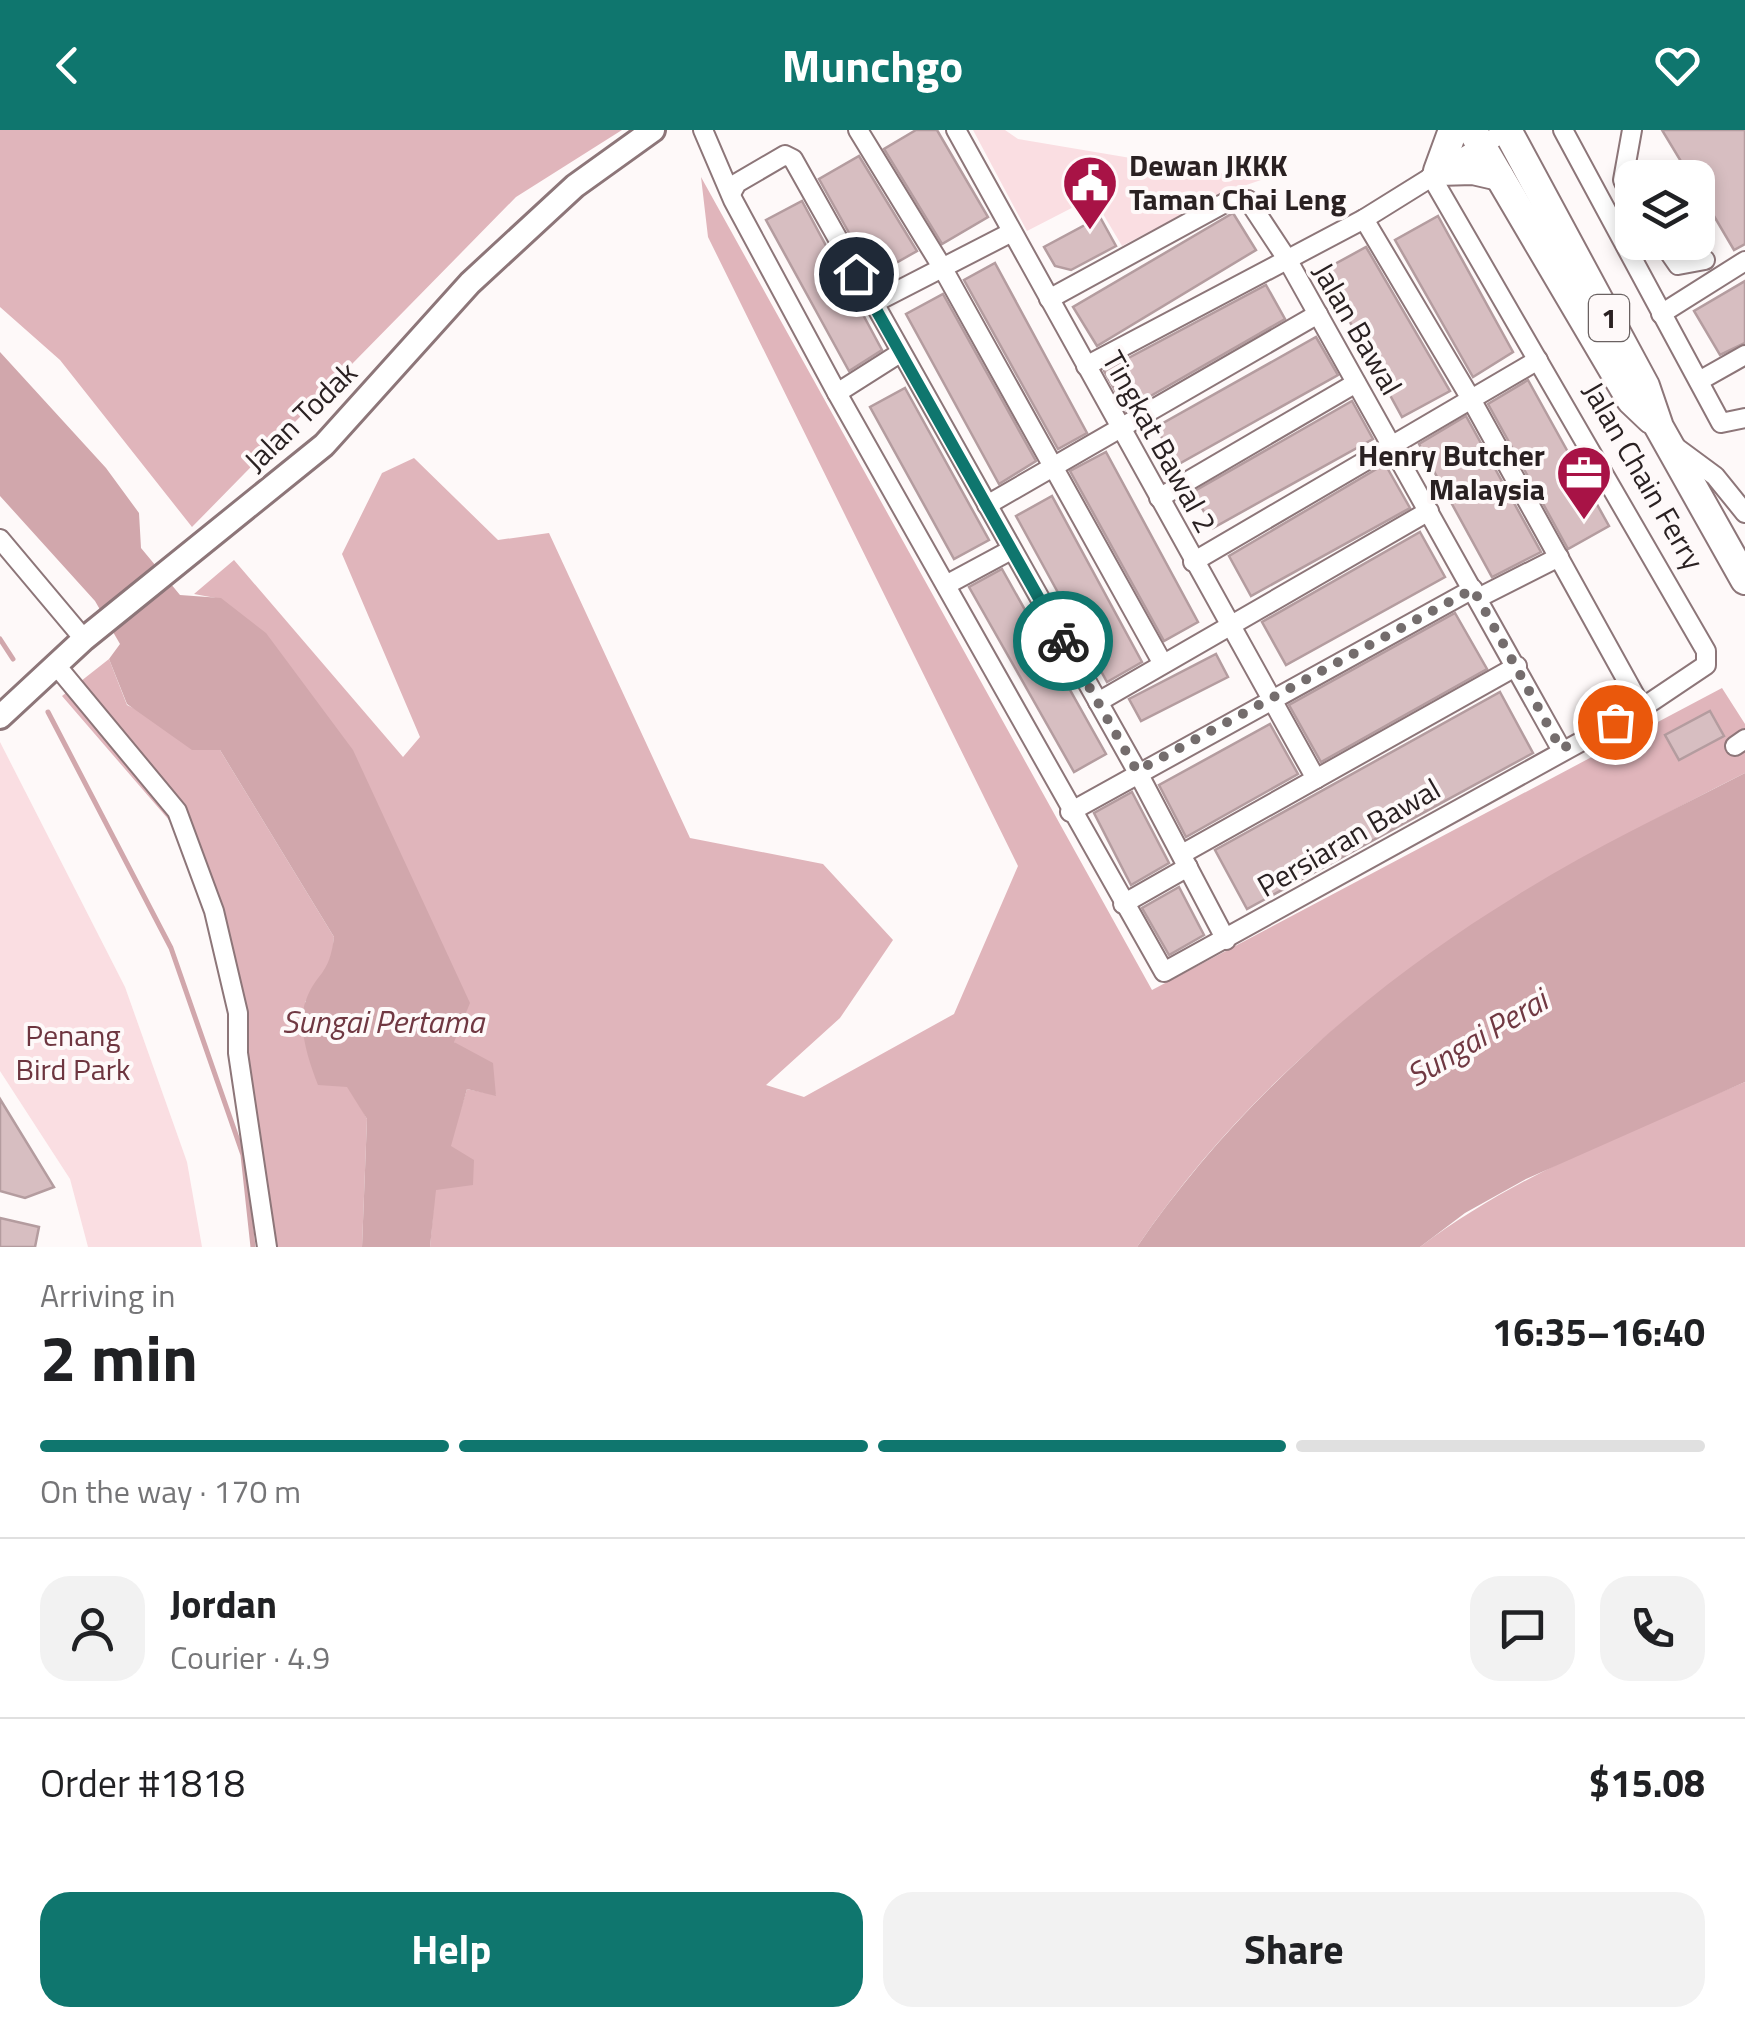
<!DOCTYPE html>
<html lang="en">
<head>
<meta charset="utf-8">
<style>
	:root { --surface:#fff; --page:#f2f2f2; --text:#202124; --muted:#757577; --line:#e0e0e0; --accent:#0f766e }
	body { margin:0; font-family:"Titillium Web",sans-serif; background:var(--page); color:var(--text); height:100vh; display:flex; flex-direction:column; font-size:38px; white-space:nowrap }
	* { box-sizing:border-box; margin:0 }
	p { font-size:32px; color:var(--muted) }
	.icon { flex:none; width:55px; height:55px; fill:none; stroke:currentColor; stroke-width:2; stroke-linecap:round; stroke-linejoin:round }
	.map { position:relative; height:1117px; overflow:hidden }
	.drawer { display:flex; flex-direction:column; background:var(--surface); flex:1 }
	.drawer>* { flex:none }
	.buttons { position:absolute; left:1615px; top:30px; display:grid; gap:20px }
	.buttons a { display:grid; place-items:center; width:100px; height:100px; border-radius:20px; background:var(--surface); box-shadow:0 5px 15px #0003; font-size:50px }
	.pin { position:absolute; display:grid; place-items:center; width:85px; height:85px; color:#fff; margin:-42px; border:5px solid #fff; border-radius:50%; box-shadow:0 2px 10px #0007 }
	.courier { position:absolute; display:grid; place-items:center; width:100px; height:100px; margin:-50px; border:8px solid #0f766e; border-radius:50%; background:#fff; color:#222; box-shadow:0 2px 12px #0007 }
	.headline em { font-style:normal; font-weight:700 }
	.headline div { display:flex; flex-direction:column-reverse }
	.headline { display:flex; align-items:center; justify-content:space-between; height:170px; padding:0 40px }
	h1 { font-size:65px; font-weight:700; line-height:75px }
	.bar { display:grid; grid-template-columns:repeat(4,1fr); gap:15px 10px; align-content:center; height:120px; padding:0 40px }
	.bar i { height:12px; border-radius:8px; background:var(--line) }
	.bar .current { background:var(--accent) }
	.bar p { grid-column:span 4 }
	.line { display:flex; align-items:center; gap:25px; padding:0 40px; border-top:2px solid var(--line) }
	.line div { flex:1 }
	.round { display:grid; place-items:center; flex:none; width:105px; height:105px; border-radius:30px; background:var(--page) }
	.action { display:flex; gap:20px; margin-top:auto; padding:20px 40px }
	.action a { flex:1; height:115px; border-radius:30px; background:var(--accent); color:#fff; font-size:40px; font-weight:700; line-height:115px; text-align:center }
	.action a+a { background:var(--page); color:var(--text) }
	header { display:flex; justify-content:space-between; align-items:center; height:130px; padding:0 40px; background:var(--accent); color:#fff; font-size:45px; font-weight:700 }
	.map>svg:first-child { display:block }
	.green { fill:#fadee2 }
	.forest { fill:#e0b5bb }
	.water { fill:#d1a7ac }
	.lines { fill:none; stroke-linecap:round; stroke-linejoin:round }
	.stream { stroke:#d1a7ac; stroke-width:5 }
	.building { fill:#d7bec1; stroke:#b49c9f; stroke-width:2.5 }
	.minor-casing { stroke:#8d7679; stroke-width:22 }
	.major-casing { stroke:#8d7679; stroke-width:28 }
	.highway-casing { stroke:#8d7679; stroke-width:32 }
	.minor { stroke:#fff; stroke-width:18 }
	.major { stroke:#fff; stroke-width:22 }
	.highway { stroke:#fff; stroke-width:28 }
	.done { stroke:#746d6d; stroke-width:10; stroke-dasharray:0 18 }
	.route { stroke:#0f766e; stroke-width:12 }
	.labels { text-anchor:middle; stroke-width:8; stroke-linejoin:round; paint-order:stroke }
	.shield { fill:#fef9f9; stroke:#6a6262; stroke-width:2.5 }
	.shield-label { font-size:28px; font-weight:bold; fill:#2a2122 }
	.poi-label { font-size:30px; font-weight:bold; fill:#2a2122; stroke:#fef9f9; text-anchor:start }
	.street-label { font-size:30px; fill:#2a2122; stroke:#fef9f9 }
	.park-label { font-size:30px; fill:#6d353f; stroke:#fef9f9 }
	.water-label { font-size:32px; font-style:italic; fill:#703842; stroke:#fef9f9 }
</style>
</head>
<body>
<header><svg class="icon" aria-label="back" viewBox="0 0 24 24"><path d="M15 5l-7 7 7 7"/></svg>Munchgo<svg class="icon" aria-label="heart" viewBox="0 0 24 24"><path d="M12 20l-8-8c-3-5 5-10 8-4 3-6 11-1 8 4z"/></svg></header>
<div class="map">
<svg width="1745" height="1117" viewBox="0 0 1745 1117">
	<rect width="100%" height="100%" fill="#fef9f9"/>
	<g class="green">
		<path d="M973 0H1005L1018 9 1261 50 1223 63 1122 116 1093 67 1027 101Z"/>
		<path d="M0 612 125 857 187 1032 202 1117H88L70 1049 0 941Z"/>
	</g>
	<g class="forest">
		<path d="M0 0H622L516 67 192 397 60 230 0 177Z"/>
		<path d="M701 47 1152 860 1722 558 1745 594V643C1506 764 1291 890 1137 1117H430L435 1060 467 959 496 965 454 912 221 469 194 464 234 430 403 627 420 607 342 424 382 343 414 328 498 410 549 403 690 708 823 734 893 810 840 888 766 955 804 967 954 884 1018 736 708 107Z"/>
		<path d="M109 529 127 575 220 620 334 807 331 835 305 872 367 989 362 1117H265L214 792 175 697 62 566Z"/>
		<path d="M1745 952V1117H1420C1518 1043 1633 1000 1745 952Z"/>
	</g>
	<g class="water">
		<path d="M0 222 106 338 139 383 141 418 180 465 221 468 266 503 353 620 470 873 454 912 493 933 496 966 467 959 451 1016 474 1030 473 1055 436 1060 430 1117H362L367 989 347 957 318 955C309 932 296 895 306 870 317 841 329 847 334 807L220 620H192L127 574 109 529 120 514 95 471 0 366Z"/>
		<path d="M1745 643V952L1526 1049 1465 1083 1420 1117H1137C1234 975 1370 855 1516 766 1589 720 1668 683 1745 643Z"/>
	</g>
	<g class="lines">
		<g class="stream">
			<path d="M0 509 13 529"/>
			<path d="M48 582 171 818 243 1025 253 1117"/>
		</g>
	</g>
	<g class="building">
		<path d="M916 0H937L988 87 942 114 884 19Z"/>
		<path d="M1662 0H1745V114L1734 120 1698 59V48H1691Z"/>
		<path d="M859 26 917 121 873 146 819 49Z"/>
		<path d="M802 71 882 220 849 241 766 90Z"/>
		<path d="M1233 83 1256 120 1097 216 1073 177Z"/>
		<path d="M1438 86 1513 222 1473 247 1395 110Z"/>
		<path d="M1100 87 1116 116 1071 140 1055 136 1044 117Z"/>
		<path d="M1366 117 1450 261 1402 287 1322 141Z"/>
		<path d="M995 133 1087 303 1058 319 964 150Z"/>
		<path d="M1745 151V213L1720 225 1694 181Z"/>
		<path d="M1266 155 1285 189 1126 280 1104 241Z"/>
		<path d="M943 164 1036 331 999 354 906 184Z"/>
		<path d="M1316 207 1338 245 1177 335 1156 297Z"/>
		<path d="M1528 250 1609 396 1568 419 1488 274Z"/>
		<path d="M905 258 989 410 954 429 870 277Z"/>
		<path d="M1352 271 1373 309 1213 398 1193 362Z"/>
		<path d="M1466 286 1541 422 1492 447 1419 314Z"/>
		<path d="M1106 322 1198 492 1164 511 1070 341Z"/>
		<path d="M1385 334 1410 378 1251 466 1229 426Z"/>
		<path d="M1052 366 1142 532 1107 552 1016 386Z"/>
		<path d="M1420 402 1445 447 1286 535 1262 492Z"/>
		<path d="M1002 439 1106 624 1074 642 969 457Z"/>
		<path d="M1455 483 1487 539 1321 632 1289 575Z"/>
		<path d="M1216 524 1228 547 1141 591 1129 569Z"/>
		<path d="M1500 562 1533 623 1247 779 1215 720Z"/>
		<path d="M1710 581 1724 606 1679 630 1665 605Z"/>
		<path d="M1270 594 1298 644 1186 707 1159 655Z"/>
		<path d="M1132 662 1169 733 1131 755 1094 683Z"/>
		<path d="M1179 757 1204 805 1169 825 1142 778Z"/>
		<path d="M0 969 54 1057 25 1068 0 1061Z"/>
		<path d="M0 1088 39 1097 35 1117H0Z"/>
	</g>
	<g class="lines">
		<g class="minor-casing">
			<g id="minor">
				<path d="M703 0 733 70 837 263 1164 842 1642 578 1706 535V521L1431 46"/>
				<path d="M858 0 942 137 1163 534"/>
				<path d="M956 0 1316 649"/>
				<path d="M1563 0 1721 293 1745 288"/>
				<path d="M1632 0 1623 50 1632 69"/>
				<path d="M732 62 737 53 785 25 793 29 1137 641 1226 810"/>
				<path d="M1364 89 1471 269 1642 578"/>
				<path d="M1662 112 1678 135 1705 130"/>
				<path d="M1049 169 1232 69 1248 70 1287 129 1561 619"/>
				<path d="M872 174 1012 102"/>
				<path d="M1661 184 1745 131"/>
				<path d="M1086 236 1364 89 1507 0"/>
				<path d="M1699 251 1745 225"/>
				<path d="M837 263 900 223"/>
				<path d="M1673 315 1715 346 1745 383"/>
				<path d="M1159 368 1356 253"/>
				<path d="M987 375 1318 184"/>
				<path d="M0 409 84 509"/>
				<path d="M1193 432 1538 230"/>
				<path d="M946 455 1011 420"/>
				<path d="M1478 468 1559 427"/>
				<path d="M55 534 177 681 214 781 238 883V923L267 1117"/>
				<path d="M1098 572 1429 381"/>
				<path d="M1735 616 1745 609"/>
				<path d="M1070 682 1473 459"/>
				<path d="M1182 724 1517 536"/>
				<path d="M1123 774 1188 737"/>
			</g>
		</g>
		<g class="major-casing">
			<path id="major" d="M0 587 84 509 324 315 470 153 575 56 653 0"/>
		</g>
		<g class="highway-casing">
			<g id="highway">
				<path d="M1453 0 1438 41 1473 40 1499 46"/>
				<path d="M1472 0 1631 270 1651 289"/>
				<path d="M1507 0 1645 256 1659 297 1745 450"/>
			</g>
		</g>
		<use href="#minor" class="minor"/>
		<use href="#major" class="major"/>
		<use href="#highway" class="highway"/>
	</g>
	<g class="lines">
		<path class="done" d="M1063 511 1137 641 1473 459 1561 619 1615 592"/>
		<path class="route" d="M856 144 1063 511"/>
	</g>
	<defs>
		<g id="civic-pin" transform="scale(2.875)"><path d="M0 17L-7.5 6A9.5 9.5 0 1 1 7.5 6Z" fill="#a81346" stroke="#fef9f9"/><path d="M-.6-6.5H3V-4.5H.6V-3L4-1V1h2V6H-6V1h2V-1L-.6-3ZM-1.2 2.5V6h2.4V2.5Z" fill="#fff"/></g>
		<g id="office-pin" transform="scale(2.875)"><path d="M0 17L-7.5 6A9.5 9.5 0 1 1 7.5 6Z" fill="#a81346" stroke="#fef9f9"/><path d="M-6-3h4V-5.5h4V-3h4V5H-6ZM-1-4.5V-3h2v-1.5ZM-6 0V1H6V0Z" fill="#fff"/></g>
	</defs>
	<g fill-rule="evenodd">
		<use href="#civic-pin" x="1090" y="53"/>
		<use href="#office-pin" x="1584" y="343"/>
	</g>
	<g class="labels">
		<rect class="shield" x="1589" y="165" width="40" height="46" rx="8"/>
		<g class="shield-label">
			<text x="1609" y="198">1</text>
		</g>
		<g class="poi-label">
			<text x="1129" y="46">Dewan JKKK<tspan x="1129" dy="34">Taman Chai Leng</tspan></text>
			<text x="1545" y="336" text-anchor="end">Henry Butcher<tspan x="1545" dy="34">Malaysia</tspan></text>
		</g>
		<g class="street-label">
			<text transform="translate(1357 199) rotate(60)" y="10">Jalan Bawal</text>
			<text transform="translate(301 287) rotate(-44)" y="10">Jalan Todak</text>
			<text transform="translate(1159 312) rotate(61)" y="10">Tingkat Bawal 2</text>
			<text transform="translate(1643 346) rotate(60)" y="10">Jalan Chain Ferry</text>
			<text transform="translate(1349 708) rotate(-30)" y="10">Persiaran Bawal</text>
		</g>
		<g class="park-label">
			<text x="73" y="916">Penang<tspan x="73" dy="34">Bird Park</tspan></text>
		</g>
		<g class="water-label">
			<text x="383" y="903">Sungai Pertama</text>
			<text transform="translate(1477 908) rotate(-31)" y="11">Sungai Perai</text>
		</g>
	</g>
</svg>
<div class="buttons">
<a><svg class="icon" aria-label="layers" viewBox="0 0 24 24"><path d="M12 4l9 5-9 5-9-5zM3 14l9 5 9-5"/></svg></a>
</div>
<div class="pin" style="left:1615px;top:592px;background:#ea580c"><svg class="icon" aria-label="bag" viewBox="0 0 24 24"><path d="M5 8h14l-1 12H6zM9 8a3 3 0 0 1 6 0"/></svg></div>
<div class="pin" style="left:856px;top:144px;background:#1f2937"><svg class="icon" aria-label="home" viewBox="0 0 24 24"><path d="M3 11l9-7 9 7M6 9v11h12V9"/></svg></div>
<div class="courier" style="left:1063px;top:511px"><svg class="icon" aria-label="bike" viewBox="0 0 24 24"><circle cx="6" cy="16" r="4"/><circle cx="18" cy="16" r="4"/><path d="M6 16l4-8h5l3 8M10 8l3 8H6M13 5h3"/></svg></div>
</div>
<section class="drawer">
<div class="headline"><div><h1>2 min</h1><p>Arriving in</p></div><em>16:35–16:40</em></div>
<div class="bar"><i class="current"></i><i class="current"></i><i class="current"></i><i></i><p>On the way · 170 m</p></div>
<div class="line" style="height:180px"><a class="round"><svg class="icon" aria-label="person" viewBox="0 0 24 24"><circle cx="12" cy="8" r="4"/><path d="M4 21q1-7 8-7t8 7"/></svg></a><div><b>Jordan</b><p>Courier · 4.9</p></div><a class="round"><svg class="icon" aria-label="chat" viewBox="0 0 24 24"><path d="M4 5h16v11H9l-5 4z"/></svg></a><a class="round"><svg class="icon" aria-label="phone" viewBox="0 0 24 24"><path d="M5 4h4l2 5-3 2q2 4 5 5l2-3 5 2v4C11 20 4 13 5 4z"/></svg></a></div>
<div class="line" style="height:130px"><div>Order #1818</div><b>$15.08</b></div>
<div class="action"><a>Help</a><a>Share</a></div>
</section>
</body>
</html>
